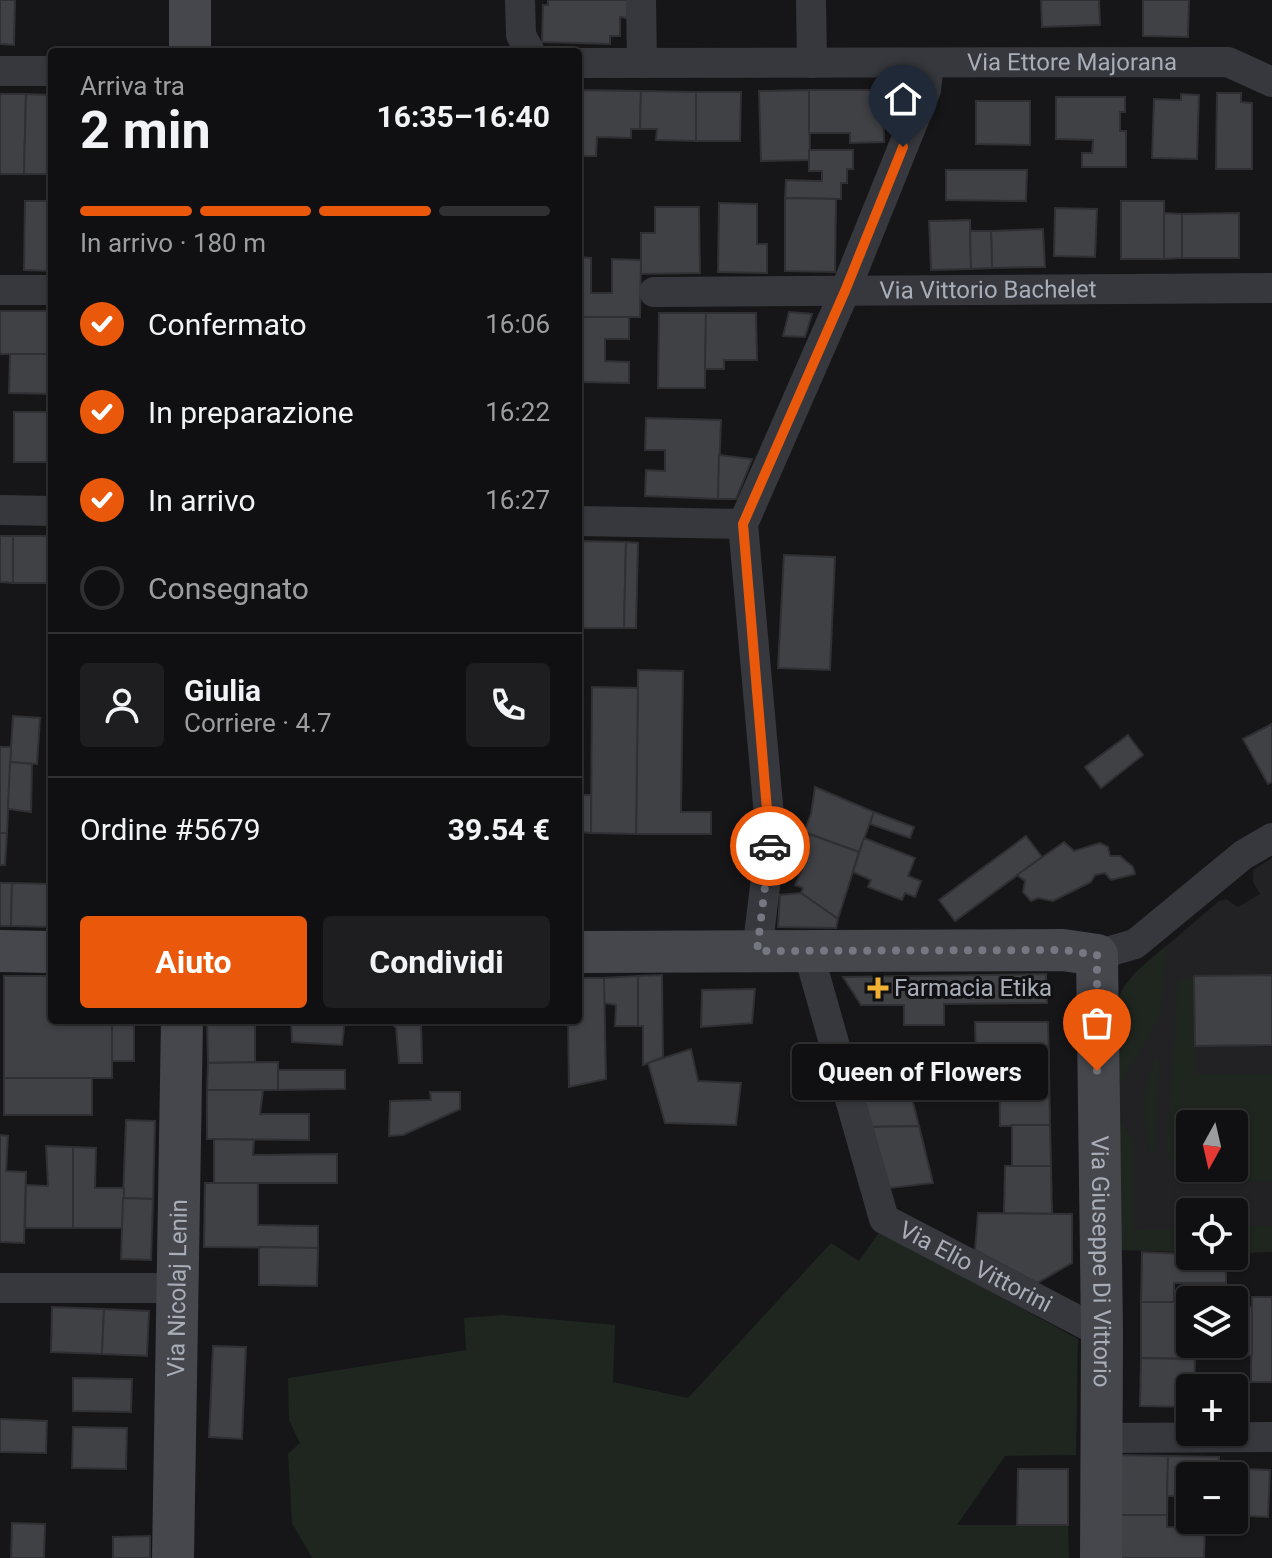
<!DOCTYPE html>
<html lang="it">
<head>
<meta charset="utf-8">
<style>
	:root { --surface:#101012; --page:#1e1e20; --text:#f1f3f6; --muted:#9c9d9f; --line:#303032; --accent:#ea580c }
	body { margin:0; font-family:Roboto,sans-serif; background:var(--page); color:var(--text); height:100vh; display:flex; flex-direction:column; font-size:30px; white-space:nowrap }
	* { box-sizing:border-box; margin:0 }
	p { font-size:26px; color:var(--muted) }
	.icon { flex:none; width:44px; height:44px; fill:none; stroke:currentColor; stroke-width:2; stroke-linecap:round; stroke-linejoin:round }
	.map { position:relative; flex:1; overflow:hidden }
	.sheet { position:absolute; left:48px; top:48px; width:534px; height:976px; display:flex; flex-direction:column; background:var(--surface); border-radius:8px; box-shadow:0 2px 6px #0004,0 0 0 2px var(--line) }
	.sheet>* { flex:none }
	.needle { width:52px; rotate:188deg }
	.controls { position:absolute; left:1176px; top:1110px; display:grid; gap:16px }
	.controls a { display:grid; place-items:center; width:72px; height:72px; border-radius:8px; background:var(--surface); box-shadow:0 2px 6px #0004,0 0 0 2px var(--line); font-size:40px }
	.pin { position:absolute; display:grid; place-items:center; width:68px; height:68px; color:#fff; margin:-82px -34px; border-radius:50% 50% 50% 0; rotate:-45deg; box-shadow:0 0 8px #0007 }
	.pin .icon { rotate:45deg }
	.courier { position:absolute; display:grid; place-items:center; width:80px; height:80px; margin:-40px; border:6px solid #ea580c; border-radius:50%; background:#fff; color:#222; box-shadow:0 2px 10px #0007 }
	.bubble { position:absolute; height:56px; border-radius:8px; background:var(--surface); box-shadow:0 2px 6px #0004,0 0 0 2px var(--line); font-size:26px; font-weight:700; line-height:56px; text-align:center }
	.head em { font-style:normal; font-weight:700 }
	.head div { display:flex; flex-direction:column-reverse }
	.head { display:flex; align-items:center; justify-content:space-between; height:136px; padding:0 32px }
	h1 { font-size:52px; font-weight:700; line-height:60px }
	.bar { display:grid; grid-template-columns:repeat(4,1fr); gap:12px 8px; align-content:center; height:96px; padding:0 32px }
	.bar i { height:10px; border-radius:6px; background:var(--line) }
	.bar .selected { background:var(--accent) }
	.bar p { grid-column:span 4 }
	.line { display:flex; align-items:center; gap:20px; padding:0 32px; border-top:2px solid var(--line) }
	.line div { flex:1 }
	.round { display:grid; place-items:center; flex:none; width:84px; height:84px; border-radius:8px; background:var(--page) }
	ol { padding:0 32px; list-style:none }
	li { display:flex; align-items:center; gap:24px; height:88px }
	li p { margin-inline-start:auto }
	li .icon { padding:8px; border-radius:50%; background:var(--accent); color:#fff; stroke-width:4 }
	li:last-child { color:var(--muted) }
	li i { width:44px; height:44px; border:4px solid var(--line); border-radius:50% }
	.cta { display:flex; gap:16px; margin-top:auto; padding:16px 32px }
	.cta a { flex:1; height:92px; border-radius:8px; background:var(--accent); color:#fff; font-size:32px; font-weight:700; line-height:92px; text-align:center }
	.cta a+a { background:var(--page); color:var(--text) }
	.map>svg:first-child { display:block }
	.built { fill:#222225; fill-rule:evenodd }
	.green { fill:#1e261f; fill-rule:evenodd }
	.building { fill:#404145; stroke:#303034; stroke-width:2 }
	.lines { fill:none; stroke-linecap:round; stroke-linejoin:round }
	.street { stroke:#37383d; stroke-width:30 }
	.secondary { stroke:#45474d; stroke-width:42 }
	.done { stroke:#757880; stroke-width:8; stroke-dasharray:0 14.4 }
	.route { stroke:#ea580c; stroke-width:10 }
	.poi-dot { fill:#f2b134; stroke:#111113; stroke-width:3 }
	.labels { text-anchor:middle; stroke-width:6; stroke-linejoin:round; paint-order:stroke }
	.street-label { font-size:24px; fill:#a8adb8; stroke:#111113 }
	.poi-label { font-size:24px; fill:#a8adb8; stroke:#111113; text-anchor:start }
</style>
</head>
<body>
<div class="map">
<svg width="1272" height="1558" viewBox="0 0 1272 1558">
	<rect width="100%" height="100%" fill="#161618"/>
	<path class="built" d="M1272 858V1252L1234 1253V1212H1190V1252L1120 1250 1118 999 1124 987 1136 972 1219 901 1226 899 1238 907 1260 894 1253 882V870ZM1190 1124H1234V1168H1190Z"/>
	<g class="green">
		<path d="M1166 946 1161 1014 1120 1085 1118 999C1128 976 1147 962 1166 946Z"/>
		<path d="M1194 976 1195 1074H1272V1181L1187 1182 1177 1175 1167 1153 1178 980ZM1190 1124H1234V1168H1190Z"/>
		<path d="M1160 1057 1153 1159C1143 1121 1140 1099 1154 1061Z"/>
		<path d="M1119 1117 1133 1141 1134 1230 1190 1228V1252L1120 1250Z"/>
		<path d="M1272 1225V1252L1234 1253V1226Z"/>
		<path d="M880 1231 1078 1339 1076 1455 1005 1456 957 1525H1068L1069 1558H312L292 1523 288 1454 300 1443 289 1420 288 1378 466 1350 464 1318 503 1315 615 1325 613 1382 688 1398 831 1243 859 1261Z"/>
	</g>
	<g class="building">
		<path d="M0 0H15L14 45 0 44Z"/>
		<path d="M548 0H628L627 18 620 17V36H610V44L542 42 543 5H548Z"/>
		<path d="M1041 0H1099L1100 25 1042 27Z"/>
		<path d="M1143 0H1189L1188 37 1143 36Z"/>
		<path d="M578 90 641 91 640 129H631V138L597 137 596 156H578Z"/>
		<path d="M809 90 810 160 761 161 759 91Z"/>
		<path d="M809 90H883L884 142 850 143V133H809Z"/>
		<path d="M641 91 696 92V141L656 140 657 129H640Z"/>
		<path d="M696 92H741L740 141H696Z"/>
		<path d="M1217 93H1241V102L1252 103V169H1216Z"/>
		<path d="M0 94H26L24 174H0Z"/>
		<path d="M26 94 52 95 48 174H24Z"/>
		<path d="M1181 94 1199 95 1197 159 1152 158 1154 99 1181 100Z"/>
		<path d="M1056 97H1125V112H1120V131H1126V167H1082V153H1092L1093 140 1056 139Z"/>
		<path d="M976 101H1030V145L976 144Z"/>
		<path d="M809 150H853V169H847V183H841V199L785 198 786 180 822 181V171H809Z"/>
		<path d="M946 170H1027L1026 201 946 200Z"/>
		<path d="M785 198 836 199 835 272 785 271Z"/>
		<path d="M25 201H50L52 271 24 270Z"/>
		<rect x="1121" y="201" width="43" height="58"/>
		<path d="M719 203 757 204V244H767V273L718 272Z"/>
		<path d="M655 207H699L700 273 641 274V233H655Z"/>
		<path d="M1055 208 1097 209 1095 257 1054 256Z"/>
		<path d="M1164 213 1182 214V258L1164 259Z"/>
		<path d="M1239 213V258H1182V214Z"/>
		<path d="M970 220 971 269 931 270 929 221Z"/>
		<path d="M1043 229 1045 267 992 268 991 231Z"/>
		<path d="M970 231H991L992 268 971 269Z"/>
		<path d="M578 257 591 258V293H612V259L641 260 640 317H578Z"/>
		<rect x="0" y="311" width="52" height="43"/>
		<path d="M789 312 812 314 805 337 783 336Z"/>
		<path d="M659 313H706L705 388H658Z"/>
		<path d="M706 313H756L757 360H724V369H705Z"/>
		<path d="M578 317H629V339H605V361L629 362V383L578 382Z"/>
		<path d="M10 354H52V394L9 393Z"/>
		<rect x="14" y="412" width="38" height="50"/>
		<path d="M646 418 721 420 718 499 645 496 646 470 665 471V450H645Z"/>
		<path d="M719 455 752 459 736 499H718Z"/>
		<path d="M0 536H13V583L0 582Z"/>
		<rect x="13" y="536" width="39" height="47"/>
		<path d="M578 541 626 542 624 628H578Z"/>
		<path d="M626 542 638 543 636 628H624Z"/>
		<path d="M784 555 835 557 830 670 778 668Z"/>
		<path d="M638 670 683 671 681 812H711V834H636Z"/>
		<path d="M592 687 638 688 636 834 591 833Z"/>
		<path d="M13 716 40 718 37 764 10 762Z"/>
		<path d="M1272 724V782L1268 784 1243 739Z"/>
		<path d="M1128 735 1143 755 1101 788 1085 767Z"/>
		<path d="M0 747H11L7 833H0Z"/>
		<path d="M10 762 32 764 31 812 8 809Z"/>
		<path d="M815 787 874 812 859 852 804 832 811 814Z"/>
		<path d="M578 795H591V833L578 832Z"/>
		<path d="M874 812 914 827 910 838 870 824Z"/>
		<path d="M0 833H7L5 865H0Z"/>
		<path d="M809 834 859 852 838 919 801 893 803 888 795 885 803 868Z"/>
		<path d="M1026 836 1042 857 955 921 939 900Z"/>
		<path d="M864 838 915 858 908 876 921 881 915 897 905 893 902 900 868 887 871 880 853 872Z"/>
		<path d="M1064 842 1074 851 1100 843 1108 847 1110 856H1120L1133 867 1135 874 1111 880 1105 873 1095 875 1091 882 1053 901 1038 898 1031 901 1023 892 1025 881 1017 875Z"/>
		<path d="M0 883H12L11 926H0Z"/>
		<path d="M12 883 52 884V927L11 926Z"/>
		<path d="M801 893 838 919 836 928 778 927 780 895Z"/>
		<path d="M1046 974 1047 1003 944 1004V1025H904V1005H861L843 977Z"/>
		<path d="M662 975 663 1057 643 1065V1026H638V976Z"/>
		<path d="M1272 975V1045L1195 1046 1194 976Z"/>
		<path d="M4 976H52V1020H112V1078H4Z"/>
		<path d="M638 976V1026H615L616 1005 604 1003V978Z"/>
		<path d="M578 978H604L606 1079 569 1087 568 1020H578Z"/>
		<path d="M755 989 752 1023 701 1027 702 990Z"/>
		<rect x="112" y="1020" width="22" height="41"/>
		<path d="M207 1020H255V1062L208 1063Z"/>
		<path d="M291 1020H345L342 1045 292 1042Z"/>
		<path d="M345 1020H421L422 1063H399L396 1028 388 1021Z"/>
		<path d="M975 1022H1048L1049 1065H976Z"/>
		<path d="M691 1049 698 1081 741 1083 736 1125 665 1123 648 1063Z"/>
		<path d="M901 1055 919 1126 871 1127 855 1067Z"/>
		<path d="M278 1062V1090H207L208 1063Z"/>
		<path d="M999 1065H1049L1050 1125 1000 1126Z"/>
		<path d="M278 1070H345V1089L278 1090Z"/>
		<rect x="4" y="1078" width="88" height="37"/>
		<path d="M207 1090H263L260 1114H309V1140L207 1139Z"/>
		<path d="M430 1092H460V1109L403 1135 389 1136 390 1101 431 1100Z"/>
		<path d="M126 1120 155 1121 153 1199 123 1198Z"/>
		<path d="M1012 1125H1050L1051 1166H1012Z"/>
		<path d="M919 1126 933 1183 890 1188 871 1127Z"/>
		<path d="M0 1135 8 1136 6 1171 26 1172 24 1243 0 1242Z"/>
		<path d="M214 1139 254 1140 253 1155 337 1154V1183H214Z"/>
		<path d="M46 1146 73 1147V1228H25L26 1185 48 1186Z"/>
		<path d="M73 1147 96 1148 95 1188H124L123 1228H73Z"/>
		<path d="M1005 1166H1051L1052 1214 1004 1213Z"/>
		<path d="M205 1183H258V1225L318 1226V1248L204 1247Z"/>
		<path d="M123 1198 153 1199 151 1260 121 1259Z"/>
		<path d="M978 1213 1072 1214V1263L1037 1283 975 1250Z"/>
		<path d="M259 1247 318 1248 317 1286 259 1285Z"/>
		<path d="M1142 1252 1226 1256V1283H1174V1302H1141Z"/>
		<path d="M1252 1297H1272V1382H1251Z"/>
		<path d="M1141 1302H1190V1344H1195V1359L1141 1358Z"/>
		<path d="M1234 1306 1252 1307V1355H1223V1344H1234Z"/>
		<path d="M52 1307 104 1309 102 1354 51 1352Z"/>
		<path d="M104 1309 149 1311 147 1356 102 1354Z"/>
		<path d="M213 1346 246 1347 242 1439 209 1437Z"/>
		<path d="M1141 1358 1195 1359 1194 1388H1190V1407L1140 1406Z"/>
		<path d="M73 1378 132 1379 131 1412 73 1411Z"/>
		<path d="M1194 1386H1247V1407H1234V1388H1194Z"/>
		<path d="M0 1419 47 1421 46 1453 0 1452Z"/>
		<path d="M73 1427 127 1428 126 1469 72 1468Z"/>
		<path d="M1119 1455 1168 1456 1167 1515H1119Z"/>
		<path d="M1168 1456 1219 1457V1476H1190V1496H1167Z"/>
		<path d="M1219 1468 1270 1470 1268 1517 1247 1516 1248 1503 1234 1502V1476H1219Z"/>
		<path d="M1018 1469H1068V1525H1017Z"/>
		<path d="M1119 1515H1167V1527L1205 1528 1204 1558H1118Z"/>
		<path d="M12 1523 45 1524 44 1558H11Z"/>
		<path d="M150 1536V1558H113V1537Z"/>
	</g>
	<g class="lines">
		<g class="street">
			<path d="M520 0 521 35 530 52"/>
			<path d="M641 0 642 63"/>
			<path d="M811 0 812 63"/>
			<path id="s1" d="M578 63 1228 62 1272 82"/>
			<path d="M0 71H52"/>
			<path d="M0 290H52"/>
			<path id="s2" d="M654 292 1272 288"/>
			<path d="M0 510 52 511"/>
			<path d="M578 521 743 524"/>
			<path d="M757 951 771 838 743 524 845 291 926 90 929 63"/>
			<path id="s3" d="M808 951 884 1219 1102 1333"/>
			<path d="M1097 955 1135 944 1243 855 1272 838"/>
			<path d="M0 1288H179"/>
			<path d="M1101 1438 1272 1437"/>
		</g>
		<g class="secondary">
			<path d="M190 0V52"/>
			<path d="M0 951 52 952"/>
			<path id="s4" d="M578 952 1063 950 1097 955 1102 1333 1101 1558"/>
			<path id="s5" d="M173 1558 182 1020"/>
		</g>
	</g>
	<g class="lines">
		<path class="done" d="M770 846 757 951 1063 950 1097 955V1071"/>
		<path class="route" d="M770 846 743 524 845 291 903 147"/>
	</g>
	<path class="poi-dot" d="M874 976h8v8h8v8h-8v8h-8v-8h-8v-8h8z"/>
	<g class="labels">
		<g class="street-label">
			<text dy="8" stroke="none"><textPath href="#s1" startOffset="494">Via Ettore Majorana</textPath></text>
			<text dy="8" stroke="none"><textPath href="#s2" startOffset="334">Via Vittorio Bachelet</textPath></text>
			<text dy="8" stroke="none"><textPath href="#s4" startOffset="826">Via Giuseppe Di Vittorio</textPath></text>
			<text dy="8" stroke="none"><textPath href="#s3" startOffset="382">Via Elio Vittorini</textPath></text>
			<text dy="8" stroke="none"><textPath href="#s5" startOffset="270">Via Nicolaj Lenin</textPath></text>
		</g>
		<g class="poi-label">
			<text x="894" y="996">Farmacia Etika</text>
		</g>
	</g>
</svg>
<div class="controls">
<a><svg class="needle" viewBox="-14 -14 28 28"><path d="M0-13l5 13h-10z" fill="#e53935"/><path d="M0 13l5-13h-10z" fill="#9c9d9f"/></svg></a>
<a><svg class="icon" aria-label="locate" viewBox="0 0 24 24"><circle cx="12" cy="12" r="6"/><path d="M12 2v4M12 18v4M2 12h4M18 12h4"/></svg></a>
<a><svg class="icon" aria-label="layers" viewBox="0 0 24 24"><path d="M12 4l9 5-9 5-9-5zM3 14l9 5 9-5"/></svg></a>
<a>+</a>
<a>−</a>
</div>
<div class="pin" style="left:1097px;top:1071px;background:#ea580c"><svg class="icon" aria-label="bag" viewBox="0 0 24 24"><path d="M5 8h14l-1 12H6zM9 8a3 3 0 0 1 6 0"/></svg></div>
<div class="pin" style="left:903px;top:147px;background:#1f2937"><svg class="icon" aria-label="home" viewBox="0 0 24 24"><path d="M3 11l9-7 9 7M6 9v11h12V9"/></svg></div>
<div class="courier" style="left:770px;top:846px"><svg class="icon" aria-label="car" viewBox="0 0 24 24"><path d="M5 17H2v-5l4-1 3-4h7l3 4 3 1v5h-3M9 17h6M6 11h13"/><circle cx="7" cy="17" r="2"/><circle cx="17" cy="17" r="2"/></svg></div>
<div class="bubble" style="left:792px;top:1044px;width:256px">Queen of Flowers</div>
<section class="sheet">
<div class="head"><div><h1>2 min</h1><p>Arriva tra</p></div><em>16:35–16:40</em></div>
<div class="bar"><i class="selected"></i><i class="selected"></i><i class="selected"></i><i></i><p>In arrivo · 180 m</p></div>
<ol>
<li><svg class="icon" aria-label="check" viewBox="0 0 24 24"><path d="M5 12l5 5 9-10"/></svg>Confermato<p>16:06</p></li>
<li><svg class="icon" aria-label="check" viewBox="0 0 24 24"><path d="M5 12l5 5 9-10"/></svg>In preparazione<p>16:22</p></li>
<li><svg class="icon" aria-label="check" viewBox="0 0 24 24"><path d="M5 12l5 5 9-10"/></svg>In arrivo<p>16:27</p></li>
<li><i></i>Consegnato</li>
</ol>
<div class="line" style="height:144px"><a class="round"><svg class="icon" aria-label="person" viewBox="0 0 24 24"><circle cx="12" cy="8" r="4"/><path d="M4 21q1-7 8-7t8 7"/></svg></a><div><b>Giulia</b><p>Corriere · 4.7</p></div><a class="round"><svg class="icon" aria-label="phone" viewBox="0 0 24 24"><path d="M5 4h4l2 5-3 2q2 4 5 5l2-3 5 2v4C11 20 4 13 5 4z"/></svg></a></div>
<div class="line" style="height:104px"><div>Ordine #5679</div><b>39.54 €</b></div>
<div class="cta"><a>Aiuto</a><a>Condividi</a></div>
</section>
</div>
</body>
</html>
